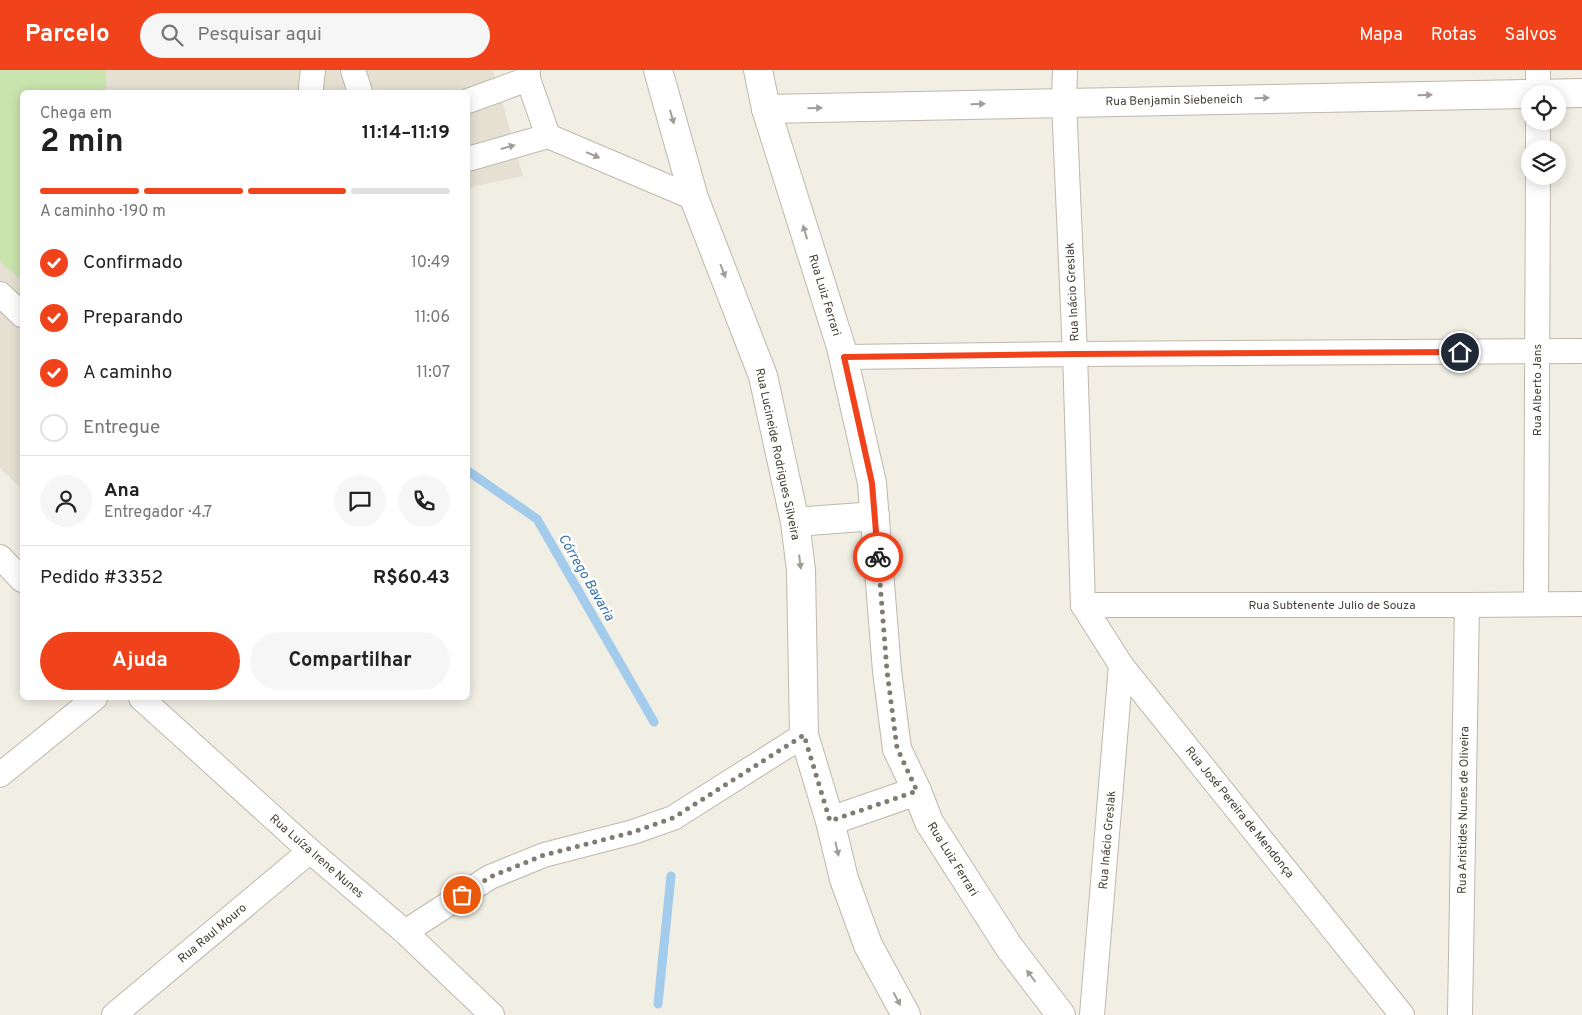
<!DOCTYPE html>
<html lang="pt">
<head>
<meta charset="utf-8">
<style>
	:root { --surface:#fff; --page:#f6f6f6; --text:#222; --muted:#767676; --line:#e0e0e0; --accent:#f0431c }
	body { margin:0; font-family:Overpass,sans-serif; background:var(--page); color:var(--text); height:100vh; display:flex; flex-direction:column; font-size:19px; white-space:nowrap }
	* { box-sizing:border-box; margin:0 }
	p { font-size:16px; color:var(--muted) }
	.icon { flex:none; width:28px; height:28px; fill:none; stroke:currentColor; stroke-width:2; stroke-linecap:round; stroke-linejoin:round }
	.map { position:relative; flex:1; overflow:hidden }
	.sheet { position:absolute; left:20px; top:20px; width:450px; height:610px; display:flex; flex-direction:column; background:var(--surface); border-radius:8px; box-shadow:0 2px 12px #0003 }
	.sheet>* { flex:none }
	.fabs { position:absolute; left:1521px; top:15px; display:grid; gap:10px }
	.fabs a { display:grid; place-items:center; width:45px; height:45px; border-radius:50%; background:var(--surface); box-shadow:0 2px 12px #0003; font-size:25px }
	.pin { position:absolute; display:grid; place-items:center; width:42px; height:42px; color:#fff; margin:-21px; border:2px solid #fff; border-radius:50%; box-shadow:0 1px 5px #0007 }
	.courier { position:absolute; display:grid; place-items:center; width:50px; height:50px; margin:-25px; border:4px solid #f0431c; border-radius:50%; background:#fff; color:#222; box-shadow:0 1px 6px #0007 }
	.head em { font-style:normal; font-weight:700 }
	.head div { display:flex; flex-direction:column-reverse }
	.head { display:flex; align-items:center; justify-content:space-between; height:85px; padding:0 20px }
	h1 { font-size:32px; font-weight:700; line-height:38px }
	.bar { display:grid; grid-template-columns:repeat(4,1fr); gap:8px 5px; align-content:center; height:60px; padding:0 20px }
	.bar i { height:6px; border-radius:4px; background:var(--line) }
	.bar .selected { background:var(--accent) }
	.bar p { grid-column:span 4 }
	.line { display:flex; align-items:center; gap:12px; padding:0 20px; border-top:1px solid var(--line) }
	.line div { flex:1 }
	.round { display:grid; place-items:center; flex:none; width:52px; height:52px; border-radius:26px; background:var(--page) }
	ol { padding:0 20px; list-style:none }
	li { display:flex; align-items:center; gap:15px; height:55px }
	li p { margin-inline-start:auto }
	li .icon { padding:5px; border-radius:50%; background:var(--accent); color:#fff; stroke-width:4 }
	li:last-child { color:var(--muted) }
	li i { width:28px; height:28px; border:2px solid var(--line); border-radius:50% }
	.button { display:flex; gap:10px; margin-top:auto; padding:10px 20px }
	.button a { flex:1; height:58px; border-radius:30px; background:var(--accent); color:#fff; font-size:20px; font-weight:700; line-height:58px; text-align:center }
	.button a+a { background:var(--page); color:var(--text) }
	header { display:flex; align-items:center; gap:30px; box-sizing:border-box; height:70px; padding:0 25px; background:var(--accent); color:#fff }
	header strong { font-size:24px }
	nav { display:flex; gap:28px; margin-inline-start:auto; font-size:18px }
	.search { width:350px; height:45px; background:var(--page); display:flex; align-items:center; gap:12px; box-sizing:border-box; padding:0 18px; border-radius:28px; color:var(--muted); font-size:19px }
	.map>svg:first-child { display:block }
	.residential { fill:#e5e0d2 }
	.green { fill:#cae4ae }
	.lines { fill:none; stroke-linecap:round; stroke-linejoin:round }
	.stream { stroke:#a2cbec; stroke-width:9 }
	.minor-casing { stroke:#bfb8aa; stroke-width:26 }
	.tertiary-casing { stroke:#bfb8aa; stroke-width:30 }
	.minor { stroke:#fff; stroke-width:24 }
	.tertiary { stroke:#fff; stroke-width:28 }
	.oneway { fill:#a19e9a }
	.done { stroke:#807c72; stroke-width:5; stroke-dasharray:0 9 }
	.route { stroke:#f0431c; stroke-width:6 }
	.labels { text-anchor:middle; stroke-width:5; stroke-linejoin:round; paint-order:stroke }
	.street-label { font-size:12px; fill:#433e34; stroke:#fff }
	.water-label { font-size:14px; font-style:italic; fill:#3373a9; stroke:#fff }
</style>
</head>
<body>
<header>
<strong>Parcelo</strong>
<div class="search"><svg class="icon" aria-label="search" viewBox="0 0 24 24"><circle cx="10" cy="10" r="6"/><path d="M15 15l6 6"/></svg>Pesquisar aqui</div>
<nav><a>Mapa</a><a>Rotas</a><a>Salvos</a></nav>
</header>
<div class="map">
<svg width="1582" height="945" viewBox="0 0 1582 945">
	<rect width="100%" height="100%" fill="#f1eee4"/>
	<path class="residential" d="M0 0H493L523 106 475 116 468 119V22H22V419L0 398Z"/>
	<path class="green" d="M0 0H106V22H22V211L0 191Z"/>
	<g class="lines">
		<g class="stream">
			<path d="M468 401 537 449 654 652"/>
			<path d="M658 934 671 806"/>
		</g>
		<g class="minor-casing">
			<g id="minor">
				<path d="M353 0 360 22"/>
				<path d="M528 0V9L548 66"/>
				<path d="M1065 0 1064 32 1075 284 1083 535"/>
				<path d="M311 22V17L313 0"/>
				<path d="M1538 24V0"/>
				<path d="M468 31 528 9"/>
				<path d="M1538 79V51"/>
				<path d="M468 89 548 66 694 128"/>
				<path d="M0 224 22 245"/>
				<path d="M844 287 1075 284 1582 281"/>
				<path d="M0 487 22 510"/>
				<path d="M1536 534 1538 106"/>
				<path d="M1083 535 1121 595 1402 945"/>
				<path d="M1083 535H1467L1582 534"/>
				<path d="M141 628 310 781 405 862 492 945"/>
				<path d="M0 705 95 628"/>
				<path d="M405 862 490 807 544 785 633 762 673 748 804 665"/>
				<path d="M114 945 310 781"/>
				<path d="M1092 945 1121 595"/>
				<path d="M1460 945 1467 535"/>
			</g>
		</g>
		<g class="tertiary-casing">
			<g id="tertiary">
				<path d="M658 0 694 128 763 306 795 452 801 500 804 665 830 751 844 809 868 875 906 945"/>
				<path d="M758 0 766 39 841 277 872 413 887 601 897 679 917 721 929 752 1009 877 1061 945"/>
				<path d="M766 39 1582 23"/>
				<path d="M795 452 875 446"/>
				<path d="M830 751 917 721"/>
			</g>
		</g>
		<use href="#minor" class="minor"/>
		<use href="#tertiary" class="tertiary"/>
	</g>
	<defs><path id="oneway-solid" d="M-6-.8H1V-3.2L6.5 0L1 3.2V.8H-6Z" transform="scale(1.25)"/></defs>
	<g class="oneway">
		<use href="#oneway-solid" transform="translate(1425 25) rotate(-1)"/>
		<use href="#oneway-solid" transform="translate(1262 28) rotate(-1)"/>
		<use href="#oneway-solid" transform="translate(978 34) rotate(-1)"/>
		<use href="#oneway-solid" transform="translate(815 38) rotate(-1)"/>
		<use href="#oneway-solid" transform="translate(672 47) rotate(74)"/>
		<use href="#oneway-solid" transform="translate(508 77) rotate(-16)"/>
		<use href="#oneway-solid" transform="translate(593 85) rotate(23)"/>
		<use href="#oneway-solid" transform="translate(805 162) rotate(-107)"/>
		<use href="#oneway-solid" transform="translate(723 201) rotate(69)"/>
		<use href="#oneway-solid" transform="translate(800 492) rotate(83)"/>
		<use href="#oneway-solid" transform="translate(837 779) rotate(77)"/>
		<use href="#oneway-solid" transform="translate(1031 906) rotate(-127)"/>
		<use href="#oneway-solid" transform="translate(897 929) rotate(62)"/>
	</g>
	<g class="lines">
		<path class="done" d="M462 825 490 807 544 785 633 762 673 748 804 665 830 751 917 721 897 678 887 601 878 487"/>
		<path class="route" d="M878 487 872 413 844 287 1075 284 1460 282"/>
	</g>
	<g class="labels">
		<g class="street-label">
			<text transform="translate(1174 30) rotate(-1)" y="4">Rua Benjamin Siebeneich</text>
			<text transform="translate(1072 222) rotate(-93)" y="4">Rua Inácio Greslak</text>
			<text transform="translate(825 225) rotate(73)" y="4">Rua Luiz Ferrari</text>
			<text transform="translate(1537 320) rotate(-90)" y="4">Rua Alberto Jans</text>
			<text transform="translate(778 384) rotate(78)" y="4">Rua Lucineide Rodrigues Silveira</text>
			<text x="1332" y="539">Rua Subtenente Julio de Souza</text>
			<text transform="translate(1463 740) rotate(-89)" y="4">Rua Aristides Nunes de Oliveira</text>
			<text transform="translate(1240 742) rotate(51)" y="4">Rua José Pereira de Mendonça</text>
			<text transform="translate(1107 770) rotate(-85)" y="4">Rua Inácio Greslak</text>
			<text transform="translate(317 786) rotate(41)" y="4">Rua Luíza Irene Nunes</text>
			<text transform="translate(953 789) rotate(58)" y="4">Rua Luiz Ferrari</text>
			<text transform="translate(212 863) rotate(-40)" y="4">Rua Raul Mouro</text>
		</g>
		<g class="water-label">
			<text transform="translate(587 507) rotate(60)" y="5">Córrego Bavaria</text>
		</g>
	</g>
</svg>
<div class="fabs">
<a><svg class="icon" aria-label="locate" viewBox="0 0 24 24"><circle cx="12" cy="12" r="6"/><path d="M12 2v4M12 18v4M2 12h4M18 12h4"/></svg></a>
<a><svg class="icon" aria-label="layers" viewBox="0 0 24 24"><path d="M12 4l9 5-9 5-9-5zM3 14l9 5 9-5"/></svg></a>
</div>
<div class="pin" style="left:462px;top:825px;background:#ea580c"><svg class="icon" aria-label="bag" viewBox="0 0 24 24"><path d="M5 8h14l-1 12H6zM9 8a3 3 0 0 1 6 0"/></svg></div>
<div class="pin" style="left:1460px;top:282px;background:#1f2937"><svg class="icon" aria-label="home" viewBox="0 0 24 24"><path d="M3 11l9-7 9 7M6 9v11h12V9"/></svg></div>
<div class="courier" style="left:878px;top:487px"><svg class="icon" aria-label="bike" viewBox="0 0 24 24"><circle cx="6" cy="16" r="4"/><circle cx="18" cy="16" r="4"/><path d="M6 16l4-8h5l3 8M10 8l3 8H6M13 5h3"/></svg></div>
<section class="sheet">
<div class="head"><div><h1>2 min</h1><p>Chega em</p></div><em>11:14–11:19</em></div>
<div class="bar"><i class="selected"></i><i class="selected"></i><i class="selected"></i><i></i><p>A caminho · 190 m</p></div>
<ol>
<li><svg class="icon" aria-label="check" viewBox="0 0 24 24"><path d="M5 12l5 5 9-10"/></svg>Confirmado<p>10:49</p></li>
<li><svg class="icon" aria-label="check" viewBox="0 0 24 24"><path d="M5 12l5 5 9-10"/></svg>Preparando<p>11:06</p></li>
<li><svg class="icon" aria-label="check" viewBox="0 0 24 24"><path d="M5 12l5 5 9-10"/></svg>A caminho<p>11:07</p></li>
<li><i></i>Entregue</li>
</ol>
<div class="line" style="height:90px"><a class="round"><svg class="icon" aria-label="person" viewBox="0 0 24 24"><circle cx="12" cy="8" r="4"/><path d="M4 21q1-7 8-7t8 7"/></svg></a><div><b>Ana</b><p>Entregador · 4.7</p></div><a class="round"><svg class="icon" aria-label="chat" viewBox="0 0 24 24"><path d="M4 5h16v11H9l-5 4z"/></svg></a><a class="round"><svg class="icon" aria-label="phone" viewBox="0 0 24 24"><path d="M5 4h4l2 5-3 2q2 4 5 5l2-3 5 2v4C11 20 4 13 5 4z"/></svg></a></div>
<div class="line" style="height:65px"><div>Pedido #3352</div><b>R$60.43</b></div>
<div class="button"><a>Ajuda</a><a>Compartilhar</a></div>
</section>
</div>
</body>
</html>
